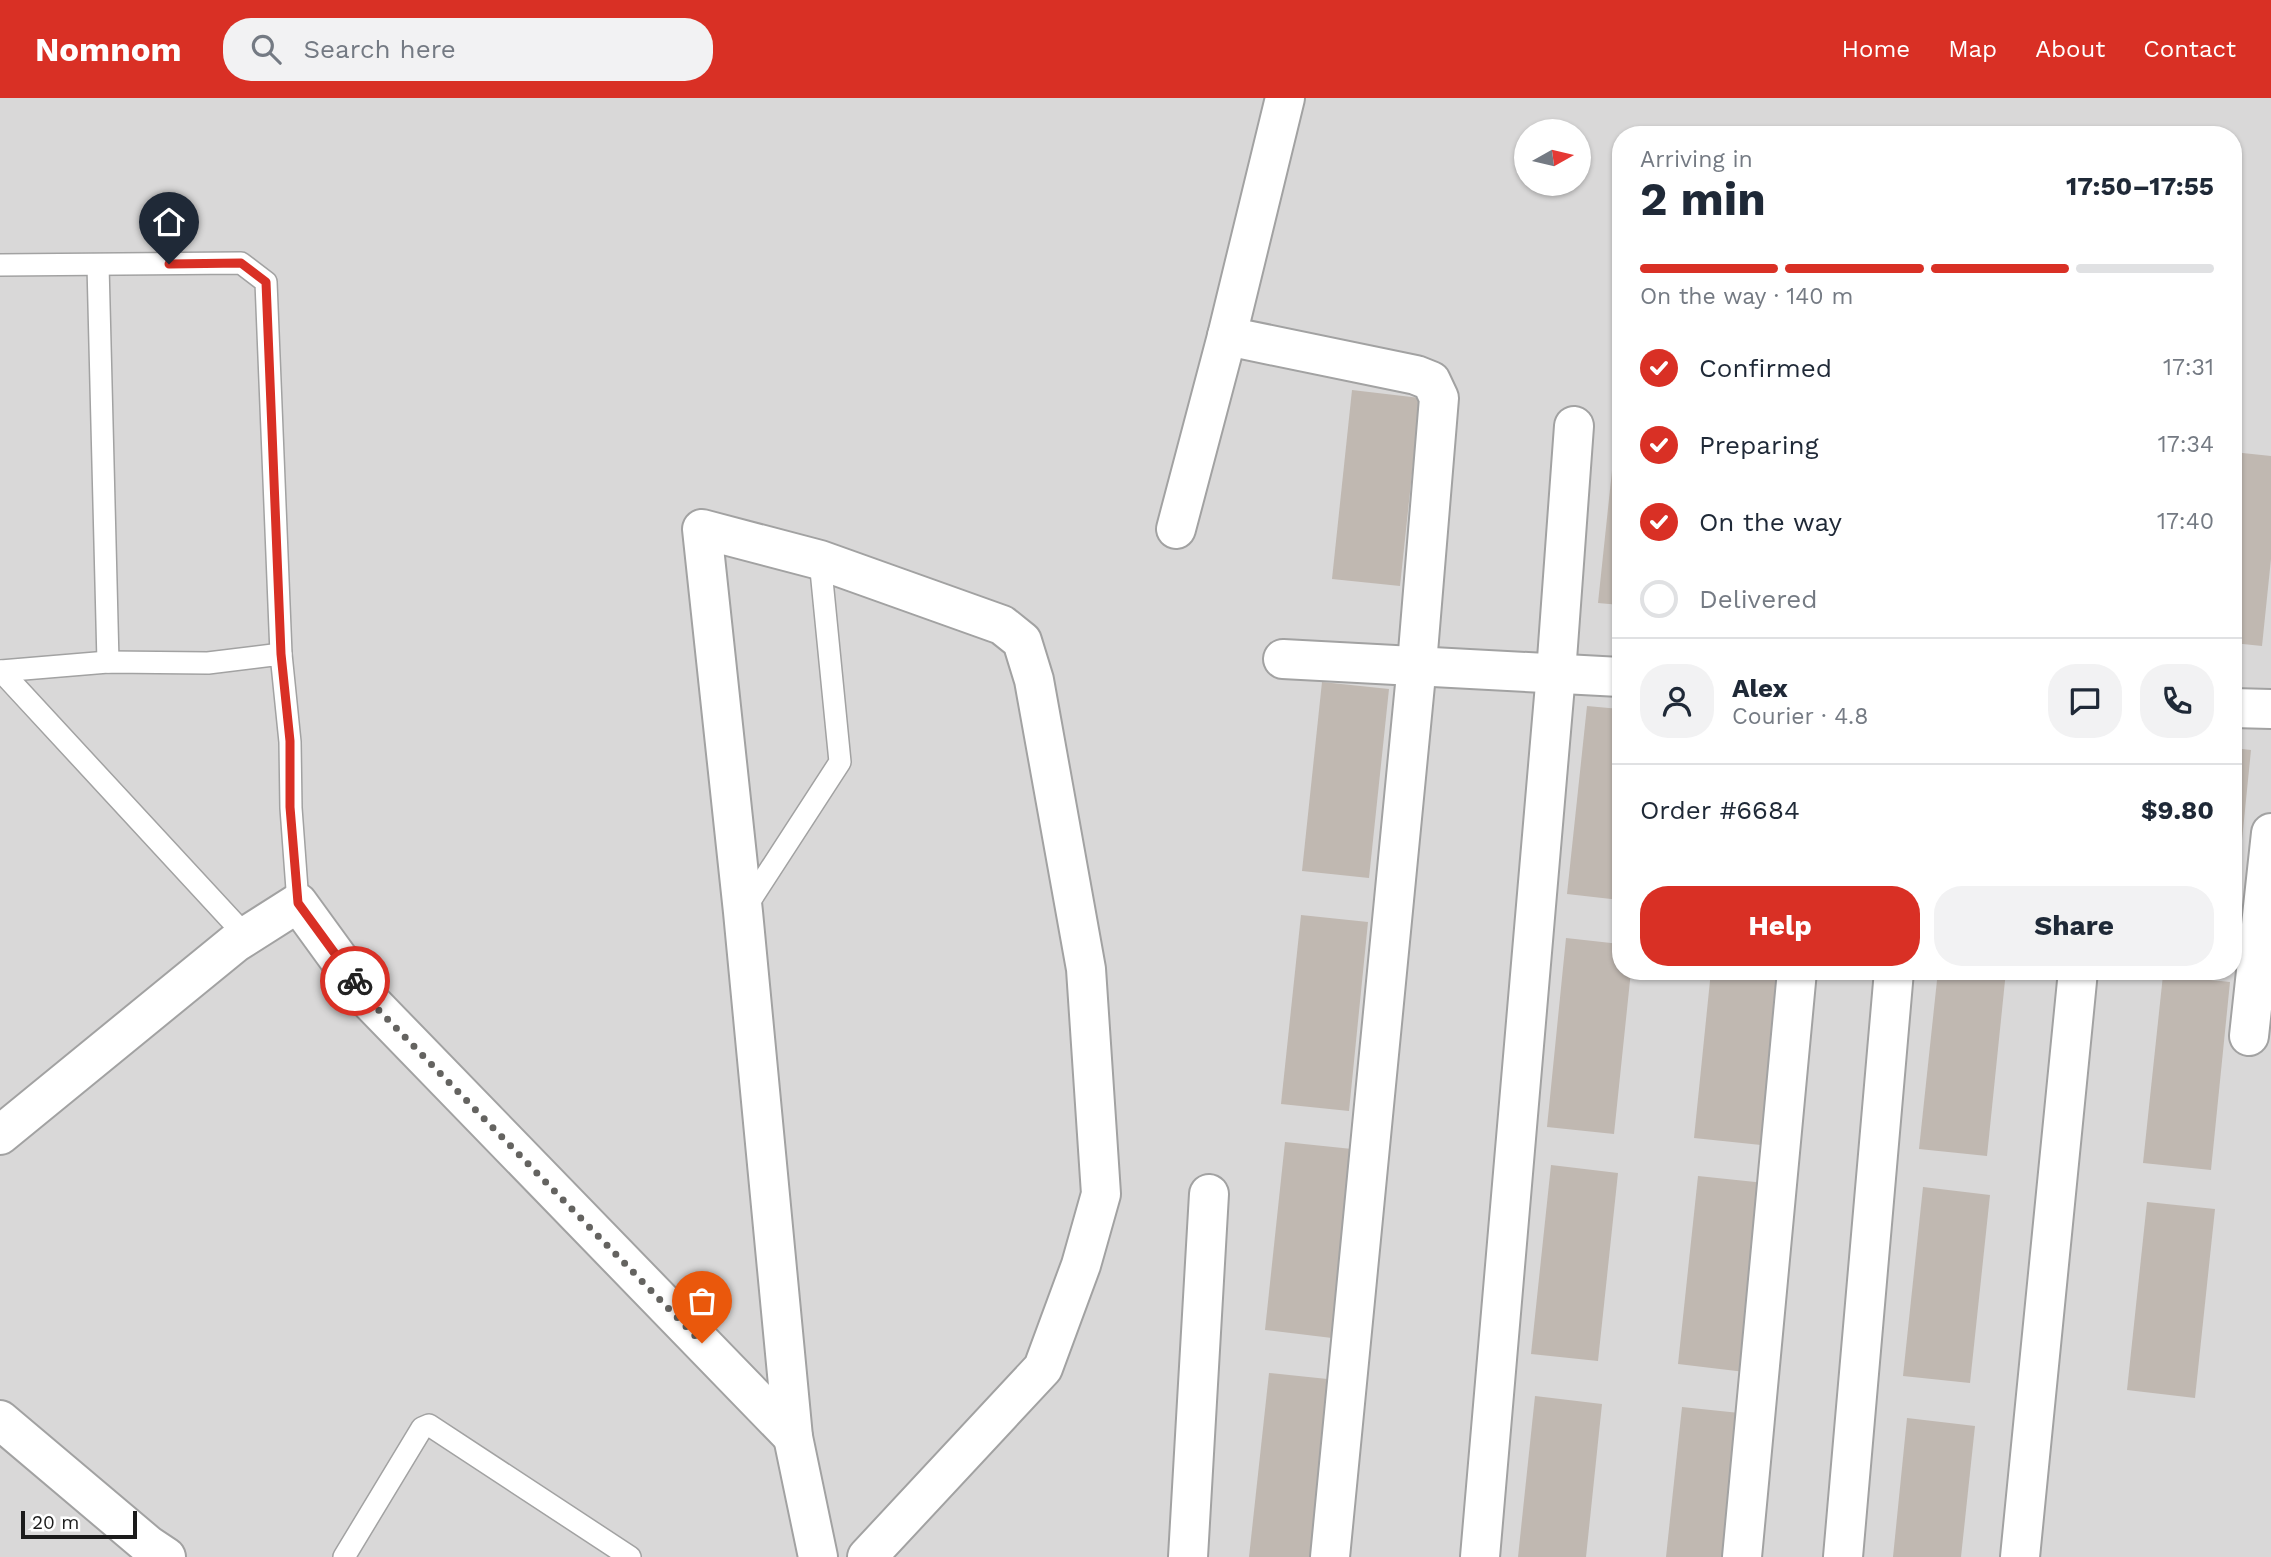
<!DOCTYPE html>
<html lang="en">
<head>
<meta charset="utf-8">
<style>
	:root { --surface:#fff; --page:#f2f2f3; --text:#1f2937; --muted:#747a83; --line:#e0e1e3; --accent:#d93025 }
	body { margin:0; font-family:"Work Sans",sans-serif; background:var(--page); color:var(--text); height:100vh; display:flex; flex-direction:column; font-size:26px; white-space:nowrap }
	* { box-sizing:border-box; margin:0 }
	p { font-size:23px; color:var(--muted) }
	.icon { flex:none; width:38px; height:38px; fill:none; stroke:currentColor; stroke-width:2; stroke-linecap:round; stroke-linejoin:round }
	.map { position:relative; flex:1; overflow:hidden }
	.side { position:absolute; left:1612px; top:28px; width:630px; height:854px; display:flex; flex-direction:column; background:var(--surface); border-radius:28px; box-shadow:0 2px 5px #0004 }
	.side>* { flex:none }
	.needle { width:46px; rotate:82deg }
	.fabs { position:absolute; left:1514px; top:21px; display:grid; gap:14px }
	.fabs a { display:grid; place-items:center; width:77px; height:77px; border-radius:50%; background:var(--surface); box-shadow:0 2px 5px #0004; font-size:35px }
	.scale { position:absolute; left:21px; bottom:18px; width:116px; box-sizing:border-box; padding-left:7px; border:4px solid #1b1b1b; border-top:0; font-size:19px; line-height:24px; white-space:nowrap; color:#1b1b1b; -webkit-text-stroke:5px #fff; paint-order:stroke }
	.pin { position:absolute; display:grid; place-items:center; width:60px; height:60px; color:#fff; margin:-72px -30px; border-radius:50% 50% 50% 0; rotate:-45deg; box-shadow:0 0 7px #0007 }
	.pin .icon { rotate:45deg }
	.courier { position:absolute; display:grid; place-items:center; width:70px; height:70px; margin:-35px; border:5px solid #d93025; border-radius:50%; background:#fff; color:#222; box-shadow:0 2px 9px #0007 }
	.summary em { font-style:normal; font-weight:700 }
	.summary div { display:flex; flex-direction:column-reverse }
	.summary { display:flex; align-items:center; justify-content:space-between; height:119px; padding:0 28px }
	h1 { font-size:46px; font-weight:700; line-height:52px }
	.bar { display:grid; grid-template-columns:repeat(4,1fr); gap:10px 7px; align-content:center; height:84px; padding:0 28px }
	.bar i { height:9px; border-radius:5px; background:var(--line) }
	.bar .current { background:var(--accent) }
	.bar p { grid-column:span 4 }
	.line { display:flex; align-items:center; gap:18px; padding:0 28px; border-top:2px solid var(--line) }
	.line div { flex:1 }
	.round { display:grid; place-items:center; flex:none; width:74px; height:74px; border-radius:28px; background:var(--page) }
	ol { padding:0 28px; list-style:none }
	li { display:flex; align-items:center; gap:21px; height:77px }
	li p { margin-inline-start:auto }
	li .icon { padding:7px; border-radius:50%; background:var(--accent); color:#fff; stroke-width:4 }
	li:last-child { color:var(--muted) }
	li i { width:38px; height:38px; border:4px solid var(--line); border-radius:50% }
	.action { display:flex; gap:14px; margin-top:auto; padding:14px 28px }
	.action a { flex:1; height:80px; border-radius:28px; background:var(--accent); color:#fff; font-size:28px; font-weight:700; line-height:80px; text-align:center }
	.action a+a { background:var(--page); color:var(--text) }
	header { display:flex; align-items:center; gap:42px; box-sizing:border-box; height:98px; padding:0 35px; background:var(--accent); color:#fff }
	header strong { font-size:33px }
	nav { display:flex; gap:38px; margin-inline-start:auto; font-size:24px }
	.search { width:490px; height:63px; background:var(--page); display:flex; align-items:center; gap:18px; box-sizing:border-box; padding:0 24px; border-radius:28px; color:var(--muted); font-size:26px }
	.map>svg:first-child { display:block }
	.residential { fill:#d9d8d8; fill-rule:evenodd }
	.building { fill:#c0b8b1 }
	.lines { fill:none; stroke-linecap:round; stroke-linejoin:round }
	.service-casing { stroke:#a2a2a2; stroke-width:24 }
	.minor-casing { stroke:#a2a2a2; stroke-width:42 }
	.tertiary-casing { stroke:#a2a2a2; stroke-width:42 }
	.service { stroke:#fff; stroke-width:21 }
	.minor { stroke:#fff; stroke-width:38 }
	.tertiary { stroke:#fff; stroke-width:38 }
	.done { stroke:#646360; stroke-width:7; stroke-dasharray:0 12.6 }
	.route { stroke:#d93025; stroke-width:9 }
</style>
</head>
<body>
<header>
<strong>Nomnom</strong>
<div class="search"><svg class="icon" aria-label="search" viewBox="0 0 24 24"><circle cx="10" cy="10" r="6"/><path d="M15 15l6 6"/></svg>Search here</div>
<nav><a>Home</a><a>Map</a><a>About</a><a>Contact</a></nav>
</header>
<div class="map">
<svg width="2271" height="1459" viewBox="0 0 2271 1459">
	<rect width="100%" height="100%" fill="#ece9e1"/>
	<path class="residential" d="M0 0H2271V1459H0ZM1526 33H1578V86H1526ZM1620 37H2233V873H1620Z"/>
	<g class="building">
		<path d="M1352 292 1420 300 1400 488 1332 481Z"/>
		<path d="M1618 316H1620V507L1598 505Z"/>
		<path d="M2233 354 2271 358V461L2262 548 2233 545Z"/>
		<path d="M1322 584 1389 591 1369 780 1302 773Z"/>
		<path d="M1587 608 1620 611V802L1567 796Z"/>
		<path d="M2233 650 2251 652 2235 812H2233Z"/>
		<path d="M1301 817 1368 824 1349 1013 1281 1006Z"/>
		<path d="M1566 840 1620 846V873H1631L1614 1036 1547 1029Z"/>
		<path d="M1711 873H1779L1761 1047 1694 1040Z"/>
		<path d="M1938 873H2006L1987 1058 1919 1051Z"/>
		<path d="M2163 877 2230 884 2211 1072 2143 1065Z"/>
		<path d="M1285 1044 1352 1051 1332 1240 1265 1232Z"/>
		<path d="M1551 1067 1618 1075 1598 1263 1531 1256Z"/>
		<path d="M1698 1078 1765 1085 1745 1274 1678 1266Z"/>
		<path d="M1923 1089 1990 1097 1970 1285 1903 1278Z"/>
		<path d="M2147 1104 2215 1111 2195 1300 2127 1292Z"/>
		<path d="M1269 1275 1337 1282 1318 1459H1249Z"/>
		<path d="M1535 1298 1602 1306 1586 1459H1518Z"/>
		<path d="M1682 1309 1749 1316 1734 1459H1666Z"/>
		<path d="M1907 1320 1975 1328 1961 1459H1893Z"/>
	</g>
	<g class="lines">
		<g class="service-casing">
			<g id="service">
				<path d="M0 167 241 165 266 184 281 556"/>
				<path d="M98 167 108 564"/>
				<path d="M0 573 108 564 208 565 281 556 290 644 291 710 298 805"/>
				<path d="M1 573 246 838"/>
				<path d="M744 812 840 664 820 462"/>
				<path d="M344 1459 422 1330 429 1327 630 1459"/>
			</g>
		</g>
		<g class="minor-casing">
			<g id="minor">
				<path d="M1227 238 1416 277 1431 283 1439 300 1417 566 1330 1459"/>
				<path d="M1176 431 1227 238 1285 0"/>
				<path d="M1283 561 1620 579"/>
				<path d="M2233 610 2271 611"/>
				<path d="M2249 938 2271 735"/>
				<path d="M0 1037 235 845 298 805 367 900 793 1339"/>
				<path d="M818 1459 793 1339 743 814 702 431 820 462 1002 527 1022 543 1034 582 1086 871 1101 1096 1081 1167 1043 1270 867 1459"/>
				<path d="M1188 1459 1209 1096"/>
				<path d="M1480 1459 1556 575 1574 328"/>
				<path d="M1742 1459 1797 873"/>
				<path d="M1843 1459 1894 873"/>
				<path d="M2020 1459 2078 873"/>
			</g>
		</g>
		<g class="tertiary-casing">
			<path id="tertiary" d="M0 1322 148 1447 166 1459"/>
		</g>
		<use href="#service" class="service"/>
		<use href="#minor" class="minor"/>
		<use href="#tertiary" class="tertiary"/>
	</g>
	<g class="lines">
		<path class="done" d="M355 883 367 900 702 1245"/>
		<path class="route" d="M169 166 241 165 266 184 281 556 290 643V709L298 805 355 883"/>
	</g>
</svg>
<div class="fabs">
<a><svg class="needle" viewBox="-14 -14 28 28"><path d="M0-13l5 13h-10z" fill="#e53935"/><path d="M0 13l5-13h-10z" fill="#747a83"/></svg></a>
</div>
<div class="scale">20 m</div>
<div class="pin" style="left:702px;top:1245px;background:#ea580c"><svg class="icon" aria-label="bag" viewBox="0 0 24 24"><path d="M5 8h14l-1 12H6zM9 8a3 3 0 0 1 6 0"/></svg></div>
<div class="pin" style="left:169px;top:166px;background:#1f2937"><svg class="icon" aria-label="home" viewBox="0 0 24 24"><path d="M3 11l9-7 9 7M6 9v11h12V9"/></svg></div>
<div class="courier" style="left:355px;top:883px"><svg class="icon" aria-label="bike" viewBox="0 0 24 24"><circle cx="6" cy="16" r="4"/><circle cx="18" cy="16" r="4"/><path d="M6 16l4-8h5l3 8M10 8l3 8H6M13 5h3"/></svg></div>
<section class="side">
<div class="summary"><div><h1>2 min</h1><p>Arriving in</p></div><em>17:50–17:55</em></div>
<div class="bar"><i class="current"></i><i class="current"></i><i class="current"></i><i></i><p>On the way · 140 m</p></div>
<ol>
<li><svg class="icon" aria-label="check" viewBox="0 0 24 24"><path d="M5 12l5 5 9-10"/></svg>Confirmed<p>17:31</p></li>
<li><svg class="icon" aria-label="check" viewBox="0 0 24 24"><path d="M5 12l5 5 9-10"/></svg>Preparing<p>17:34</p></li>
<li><svg class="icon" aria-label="check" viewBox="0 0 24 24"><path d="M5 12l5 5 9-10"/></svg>On the way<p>17:40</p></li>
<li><i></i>Delivered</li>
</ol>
<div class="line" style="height:126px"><a class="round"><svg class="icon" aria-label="person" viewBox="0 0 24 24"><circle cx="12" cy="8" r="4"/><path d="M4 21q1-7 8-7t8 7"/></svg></a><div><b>Alex</b><p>Courier · 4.8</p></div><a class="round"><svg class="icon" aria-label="chat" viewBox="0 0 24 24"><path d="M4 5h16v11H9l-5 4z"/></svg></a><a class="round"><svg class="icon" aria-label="phone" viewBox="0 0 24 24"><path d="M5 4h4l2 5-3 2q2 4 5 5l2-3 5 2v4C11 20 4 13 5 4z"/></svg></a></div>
<div class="line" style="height:91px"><div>Order #6684</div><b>$9.80</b></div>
<div class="action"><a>Help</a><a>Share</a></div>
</section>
</div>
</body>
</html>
